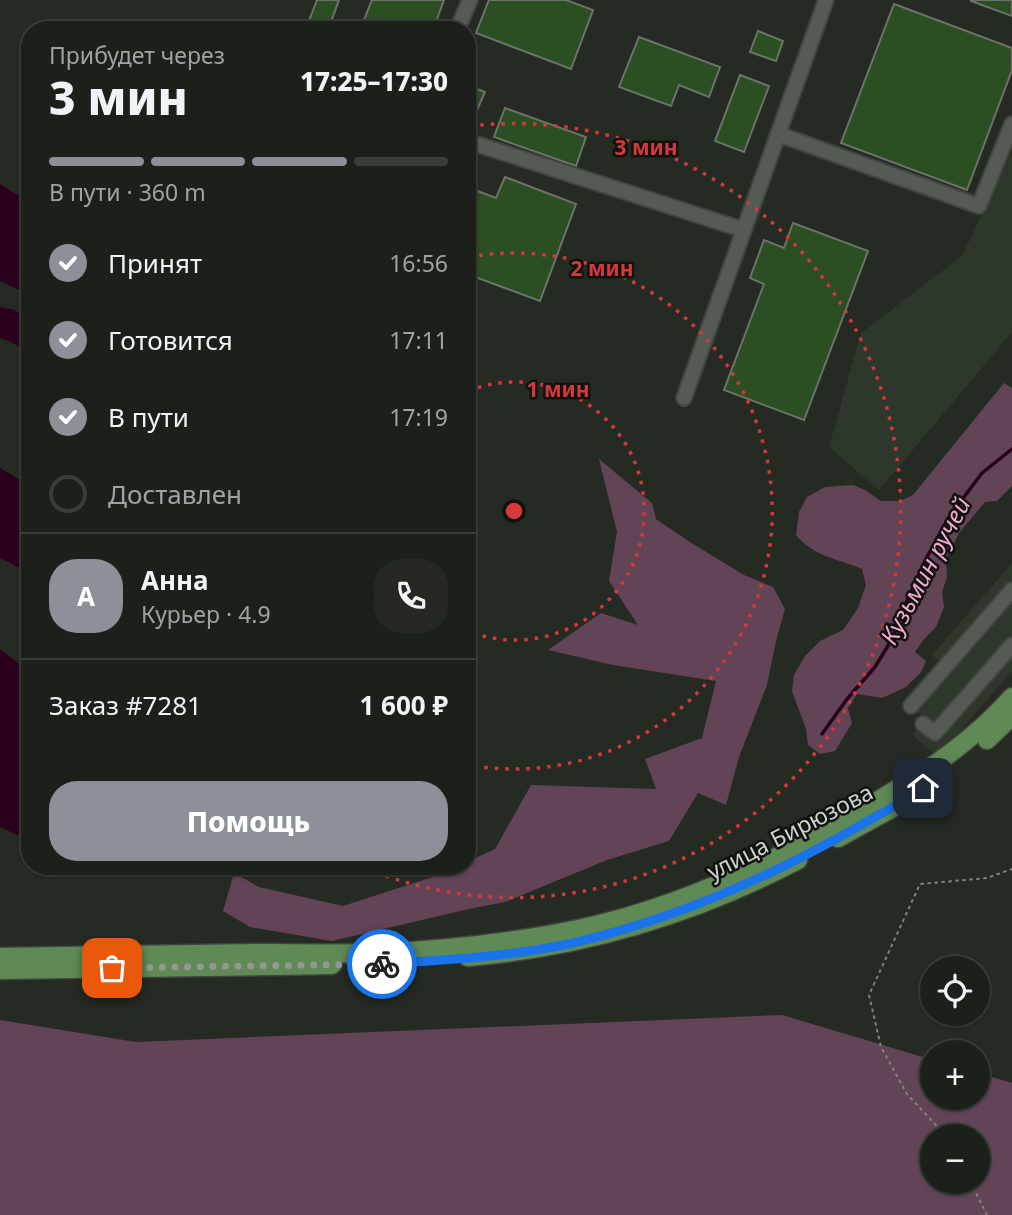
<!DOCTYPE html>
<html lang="ru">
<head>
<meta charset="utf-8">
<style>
	:root { --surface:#1c201a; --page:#252823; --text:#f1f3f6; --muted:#a0a3a2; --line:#3a3e39; --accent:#8c9099 }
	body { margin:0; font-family:"Noto Sans",sans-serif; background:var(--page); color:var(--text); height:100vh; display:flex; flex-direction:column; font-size:26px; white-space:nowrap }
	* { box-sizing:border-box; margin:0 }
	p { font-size:23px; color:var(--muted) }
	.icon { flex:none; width:38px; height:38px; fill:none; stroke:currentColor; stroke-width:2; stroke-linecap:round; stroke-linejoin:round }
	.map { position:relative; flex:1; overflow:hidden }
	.drawer { position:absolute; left:21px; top:21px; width:455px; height:854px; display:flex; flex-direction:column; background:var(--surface); border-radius:28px; box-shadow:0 2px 5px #0004,0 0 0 2px var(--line) }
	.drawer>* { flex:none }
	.tools { position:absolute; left:920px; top:956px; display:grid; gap:14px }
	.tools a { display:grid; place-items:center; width:70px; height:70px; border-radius:50%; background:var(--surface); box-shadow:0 2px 5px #0004,0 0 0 2px var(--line); font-size:35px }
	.pin { position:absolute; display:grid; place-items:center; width:60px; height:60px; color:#fff; margin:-30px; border-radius:14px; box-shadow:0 4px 10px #0006 }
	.courier { position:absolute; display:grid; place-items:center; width:70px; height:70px; margin:-35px; border:5px solid #1a73e8; border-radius:50%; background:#fff; color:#222; box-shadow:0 2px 9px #0007 }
	.head em { font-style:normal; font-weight:800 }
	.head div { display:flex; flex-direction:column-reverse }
	.head { display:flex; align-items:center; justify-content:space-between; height:119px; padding:0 28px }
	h1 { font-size:46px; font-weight:800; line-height:52px }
	.bar { display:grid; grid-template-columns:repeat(4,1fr); gap:10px 7px; align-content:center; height:84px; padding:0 28px }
	.bar i { height:9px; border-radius:5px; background:var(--line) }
	.bar .current { background:var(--accent) }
	.bar p { grid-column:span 4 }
	.line { display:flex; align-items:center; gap:18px; padding:0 28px; border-top:2px solid var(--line) }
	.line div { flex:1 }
	.round { display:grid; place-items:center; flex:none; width:74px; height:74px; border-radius:28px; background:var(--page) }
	ol { padding:0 28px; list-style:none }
	li { display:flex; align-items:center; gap:21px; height:77px }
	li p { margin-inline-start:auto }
	li .icon { padding:7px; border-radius:50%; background:var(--accent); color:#fff; stroke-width:4 }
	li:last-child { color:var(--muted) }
	li i { width:38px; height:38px; border:4px solid var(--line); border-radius:50% }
	.primary-button { display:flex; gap:14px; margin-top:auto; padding:14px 28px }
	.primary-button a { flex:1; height:80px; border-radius:28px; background:var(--accent); color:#fff; font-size:28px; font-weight:800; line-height:80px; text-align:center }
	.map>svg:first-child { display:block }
	.built { fill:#2d372b }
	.green { fill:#624456; fill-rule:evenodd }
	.water { fill:#2a001d }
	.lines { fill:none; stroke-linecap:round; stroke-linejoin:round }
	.stream { stroke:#2a001d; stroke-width:3.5 }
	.building { fill:#2b4e23; stroke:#6c736a; stroke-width:2 }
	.minor-casing { stroke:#40453f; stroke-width:18 }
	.major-casing { stroke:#40453f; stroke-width:21 }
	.path { stroke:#7f847d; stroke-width:2; stroke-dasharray:3.5 3.5; stroke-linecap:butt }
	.minor { stroke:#545b53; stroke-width:14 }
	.major { stroke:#5f8a56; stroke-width:18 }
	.done { stroke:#949892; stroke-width:7; stroke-dasharray:0 12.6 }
	.route { stroke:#1a73e8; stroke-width:9 }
	.ring { fill:none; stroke:#d53939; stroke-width:3.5; stroke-dasharray:3.5 7 }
	.labels { text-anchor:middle; stroke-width:5; stroke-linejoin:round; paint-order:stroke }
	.street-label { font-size:23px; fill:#cfd3ce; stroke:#10120f }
	.water-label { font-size:24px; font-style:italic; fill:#f7a7d7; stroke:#10120f }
	.centre { fill:#d53939; stroke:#10120f; stroke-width:3.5 }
	.ring-label { font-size:21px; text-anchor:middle; font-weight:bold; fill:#d53939; stroke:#10120f; stroke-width:5; stroke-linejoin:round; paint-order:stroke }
</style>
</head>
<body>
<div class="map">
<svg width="1012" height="1215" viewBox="0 0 1012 1215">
	<rect width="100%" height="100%" fill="#252b23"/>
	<g class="built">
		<path d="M1012 151V332L879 490 829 447 861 333 962 256Z"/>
		<path d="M1012 563V671L938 757 912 735 926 720 911 706 944 666 932 655Z"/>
	</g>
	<g class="green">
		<path d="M1004 383 1012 388V486L997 501 985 502 959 533 946 559 947 577 942 592 944 607 936 627 924 639 915 652 926 661 921 672 906 687 882 698 857 694 848 708 852 723 835 751 820 754 808 745 806 729 792 691 794 675 805 656 820 641 843 630 858 608 866 585 862 569C837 558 814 557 796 535L799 512 807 497 825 487 853 485 865 490 881 501H900L913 495Z"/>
		<path d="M599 459 652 503 656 519 693 544 744 575 773 587 785 609 776 641 767 685 739 757 726 805 698 793 669 841 607 860 505 902 469 909 332 941 250 927 223 911 234 873 259 887 343 906 439 875 458 866H467V862L495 849 531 785 656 789 645 759 702 738 716 681 613 665 548 650 601 613 638 625 609 581 617 532Z"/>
		<path d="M782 1015 933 1060V1097H978V1073L1012 1083V1215H0V1020L136 1042ZM933 1136H978V1181H933Z"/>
	</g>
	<g class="water">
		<path d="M0 184 30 203V295L0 281Z"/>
		<path d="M0 307 15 310 30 322V353L9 341 0 338Z"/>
		<path d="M0 468 23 482 30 492V571C19 570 11 562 0 558Z"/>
		<path d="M0 649 30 672V841L0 827Z"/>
	</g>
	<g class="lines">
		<path class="stream" d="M822 734 847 699 875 667 892 639 905 605 928 555 949 517 982 473 1012 449"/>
	</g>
	<g class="building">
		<path d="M317 0H339L328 30H317L307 26Z"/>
		<path d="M372 0H444L433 30H360Z"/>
		<path d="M489 0H566L593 10 571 69 476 33Z"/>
		<path d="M971 0H1012V16L971 1Z"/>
		<path d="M894 4 1012 48V70L967 190 841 143Z"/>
		<path d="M758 31 783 41 776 61 750 52Z"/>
		<path d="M639 37 720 67 709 97 679 85 671 106 619 87Z"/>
		<path d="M740 75 769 86 744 152 715 141Z"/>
		<path d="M467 85 485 92 474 117 467 114Z"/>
		<path d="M505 108 586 137 576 166 494 137Z"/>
		<path d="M505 177 576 204 540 301 467 274V265L475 246 467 243V187L496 198Z"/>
		<path d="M793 223 868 251 804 420 724 390 764 284 750 278 764 240 784 248Z"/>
	</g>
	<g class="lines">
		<g class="minor-casing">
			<g id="minor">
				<path d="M457 30 470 0"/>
				<path d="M778 134 979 206 1012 124"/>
				<path d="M467 141 744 230"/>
				<path d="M684 398 826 0"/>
				<path d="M911 706 1012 590"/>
				<path d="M923 724 935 733 1012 645"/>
			</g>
		</g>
		<g class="major-casing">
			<g id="major">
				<path d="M987 740 1012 716"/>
				<path d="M838 838 905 801 942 774"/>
				<path d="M0 957C87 956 173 954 260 953 298 953 336 954 374 953 442 950 511 943 578 929 673 909 769 865 852 816 910 782 967 748 1012 697"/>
				<path d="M468 957C584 947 695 914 798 860"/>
				<path d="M0 970 332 965"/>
			</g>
		</g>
		<g class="path">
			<path d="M946 1136 907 1094 881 1047 869 995 920 884 987 878 1012 869"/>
			<path d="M970 1181 987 1215"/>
		</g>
		<use href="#minor" class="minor"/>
		<use href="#major" class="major"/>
	</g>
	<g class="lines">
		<path class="done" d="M112 968 382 964"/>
		<path class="route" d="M382 964C444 960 507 957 568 944 666 922 757 883 845 834 871 819 898 805 923 788"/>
	</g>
	<g class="ring">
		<path d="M468 391A129 129 0 1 1 468 631"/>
		<path d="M469 257A258 258 0 1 1 469 765"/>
		<path d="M470 126A387 387 0 1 1 363 867"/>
	</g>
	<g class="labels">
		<g class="street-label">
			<text transform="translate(790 832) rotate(-27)" y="8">улица Бирюзова</text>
		</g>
		<g class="water-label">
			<text transform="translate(926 571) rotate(-62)" y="8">Кузьмин ручей</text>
		</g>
	</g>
	<circle cx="514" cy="511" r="10" class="centre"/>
	<g class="ring-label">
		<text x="646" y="155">3 мин</text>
		<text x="602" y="276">2 мин</text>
		<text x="558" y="397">1 мин</text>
	</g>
</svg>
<div class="tools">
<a><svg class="icon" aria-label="locate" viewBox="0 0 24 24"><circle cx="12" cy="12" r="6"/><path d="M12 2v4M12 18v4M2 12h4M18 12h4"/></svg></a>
<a>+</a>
<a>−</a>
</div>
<div class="pin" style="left:112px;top:968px;background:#ea580c"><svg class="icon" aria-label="bag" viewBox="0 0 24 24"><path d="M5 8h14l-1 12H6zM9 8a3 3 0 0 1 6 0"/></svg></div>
<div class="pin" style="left:923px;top:788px;background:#1f2937"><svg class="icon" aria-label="home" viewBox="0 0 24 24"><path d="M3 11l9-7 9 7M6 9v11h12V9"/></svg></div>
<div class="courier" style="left:382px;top:964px"><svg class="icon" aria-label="bike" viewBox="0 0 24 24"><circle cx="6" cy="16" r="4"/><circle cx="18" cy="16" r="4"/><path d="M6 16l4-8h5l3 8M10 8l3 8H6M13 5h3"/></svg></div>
<section class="drawer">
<div class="head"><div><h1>3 мин</h1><p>Прибудет через</p></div><em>17:25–17:30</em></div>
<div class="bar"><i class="current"></i><i class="current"></i><i class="current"></i><i></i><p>В пути · 360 m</p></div>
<ol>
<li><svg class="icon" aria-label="check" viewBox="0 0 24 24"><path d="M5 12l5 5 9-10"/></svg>Принят<p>16:56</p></li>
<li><svg class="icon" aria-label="check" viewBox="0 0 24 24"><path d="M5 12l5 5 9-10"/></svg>Готовится<p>17:11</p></li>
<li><svg class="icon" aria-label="check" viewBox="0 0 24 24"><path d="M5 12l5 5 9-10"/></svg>В пути<p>17:19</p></li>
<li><i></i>Доставлен</li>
</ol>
<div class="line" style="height:126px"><b class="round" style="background:var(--accent);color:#fff">А</b><div><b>Анна</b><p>Курьер · 4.9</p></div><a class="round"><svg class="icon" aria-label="phone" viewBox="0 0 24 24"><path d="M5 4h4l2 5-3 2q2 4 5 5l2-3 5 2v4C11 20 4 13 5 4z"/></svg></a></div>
<div class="line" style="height:91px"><div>Заказ #7281</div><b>1 600 ₽</b></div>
<div class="primary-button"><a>Помощь</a></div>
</section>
</div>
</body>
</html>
